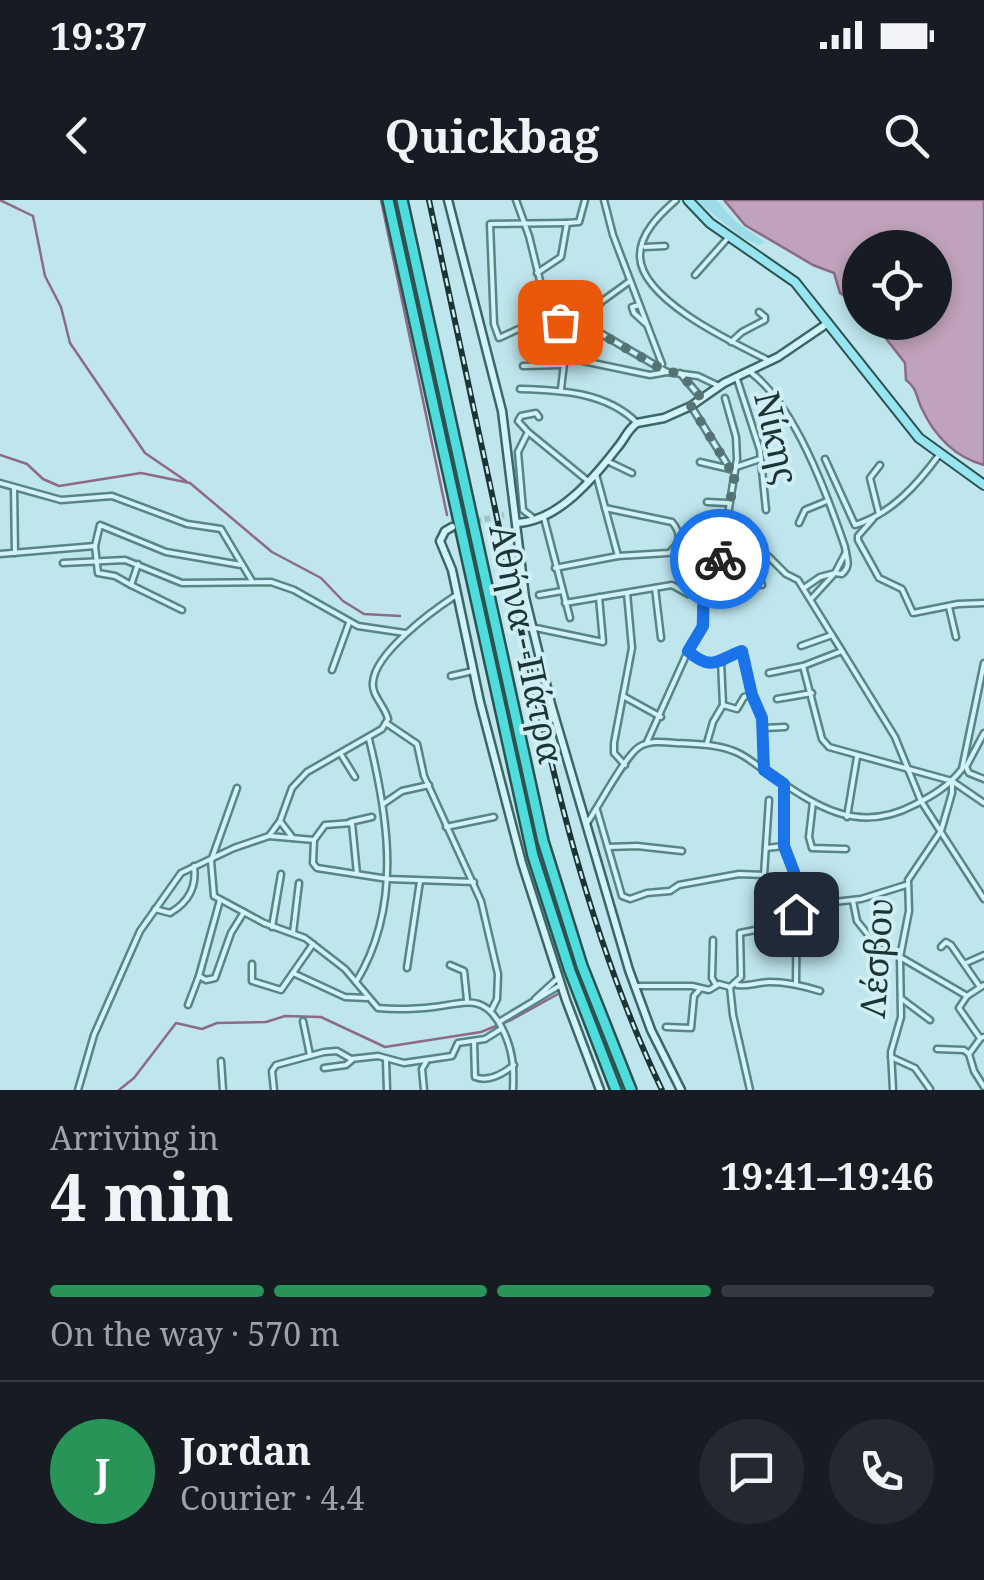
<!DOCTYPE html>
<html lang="en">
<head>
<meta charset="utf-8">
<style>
	:root { --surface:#171b24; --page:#242831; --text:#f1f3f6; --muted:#9ea1a6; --line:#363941; --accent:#289458 }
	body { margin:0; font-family:"Noto Serif",serif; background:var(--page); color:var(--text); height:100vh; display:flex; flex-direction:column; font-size:38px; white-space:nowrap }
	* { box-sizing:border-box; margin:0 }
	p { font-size:32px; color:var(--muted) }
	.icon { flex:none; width:55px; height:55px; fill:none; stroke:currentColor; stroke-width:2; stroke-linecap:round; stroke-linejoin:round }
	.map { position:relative; height:890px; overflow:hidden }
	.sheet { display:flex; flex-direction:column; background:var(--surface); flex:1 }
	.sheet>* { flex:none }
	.fabs { position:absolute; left:842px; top:30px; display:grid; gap:20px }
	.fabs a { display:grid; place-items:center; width:110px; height:110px; border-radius:50%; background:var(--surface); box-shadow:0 5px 15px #0003; font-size:50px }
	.pin { position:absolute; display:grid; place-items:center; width:85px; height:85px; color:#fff; margin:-42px; border-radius:20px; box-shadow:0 5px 15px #0006 }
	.courier { position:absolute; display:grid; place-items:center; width:100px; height:100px; margin:-50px; border:8px solid #1a73e8; border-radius:50%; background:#fff; color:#222; box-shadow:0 2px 12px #0007 }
	.head em { font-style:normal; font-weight:700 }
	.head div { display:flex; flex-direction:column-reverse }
	.head { display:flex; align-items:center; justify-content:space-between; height:170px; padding:0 50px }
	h1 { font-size:65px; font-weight:700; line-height:75px }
	.bar { display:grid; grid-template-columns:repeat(4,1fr); gap:15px 10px; align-content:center; height:120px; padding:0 50px }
	.bar i { height:12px; border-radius:8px; background:var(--line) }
	.bar .on { background:var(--accent) }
	.bar p { grid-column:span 4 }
	.line { display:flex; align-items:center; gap:25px; padding:0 50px; border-top:2px solid var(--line) }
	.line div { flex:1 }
	.round { display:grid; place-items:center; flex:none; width:105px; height:105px; border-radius:52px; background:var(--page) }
	.status { display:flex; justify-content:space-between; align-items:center; height:70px; padding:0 50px; background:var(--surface); direction:ltr }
	.status svg { height:28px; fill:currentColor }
	header { display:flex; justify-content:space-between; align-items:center; height:130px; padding:0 50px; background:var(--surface); font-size:45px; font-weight:700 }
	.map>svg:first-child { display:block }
	.green { fill:#94accb }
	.sand { fill:#9cdce9 }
	.water { fill:#bfa2bb; stroke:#8d6a86; stroke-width:2.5 }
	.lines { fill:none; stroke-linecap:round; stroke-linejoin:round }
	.stream { stroke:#8d6a86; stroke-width:2.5 }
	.secondary-tunnel { stroke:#9ec3c8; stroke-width:6; stroke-dasharray:6 3; stroke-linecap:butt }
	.street-casing { stroke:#588685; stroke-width:9 }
	.secondary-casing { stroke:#3b6765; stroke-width:11 }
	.primary-casing { stroke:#2c5350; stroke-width:12 }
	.highway-casing { stroke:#2c5350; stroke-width:14 }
	.street { stroke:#d2f3f8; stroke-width:4 }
	.secondary { stroke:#d2f3f8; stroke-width:6 }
	.primary { stroke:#97e5f1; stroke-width:8 }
	.highway { stroke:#4fdcdd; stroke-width:9 }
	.rail-casing { stroke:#1c3534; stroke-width:6 }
	.rail { stroke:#cfeff5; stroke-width:2.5; stroke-dasharray:8; stroke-linecap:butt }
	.done { stroke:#557375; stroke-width:10; stroke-dasharray:0 18 }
	.route { stroke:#1a73e8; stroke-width:12 }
	.labels { text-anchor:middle; stroke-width:8; stroke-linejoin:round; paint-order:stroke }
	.street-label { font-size:35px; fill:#1c3534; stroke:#cfeff5 }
</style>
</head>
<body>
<div class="status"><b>19:37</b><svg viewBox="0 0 49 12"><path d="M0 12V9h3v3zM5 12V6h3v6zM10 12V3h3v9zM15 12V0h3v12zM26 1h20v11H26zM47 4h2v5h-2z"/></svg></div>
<header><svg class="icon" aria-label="back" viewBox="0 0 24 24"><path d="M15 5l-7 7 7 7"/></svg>Quickbag<svg class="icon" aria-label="search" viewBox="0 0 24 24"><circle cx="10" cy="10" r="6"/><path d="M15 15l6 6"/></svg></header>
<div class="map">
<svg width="984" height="890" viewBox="0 0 984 890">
	<rect width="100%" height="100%" fill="#bfe6ed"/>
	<path class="green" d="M394 0H397L541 655 582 781 625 890H622L617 879 561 732 539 656Z"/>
	<path class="sand" d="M696 0H716L735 21 765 42 758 45 740 36Z"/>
	<path class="water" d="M724 0H984V265C954 257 934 235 921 207 916 196 917 188 906 180L905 163 874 123 935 122V48H860V106L840 93 834 73 813 65 745 25Z"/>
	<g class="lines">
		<g class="stream">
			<path d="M0 0 33 16 45 76 61 107 70 143 145 253 186 281"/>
			<path d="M381 0 447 315"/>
			<path d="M0 255 27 264 43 279 59 286 141 273 190 283 272 352 321 378 343 401 364 414 400 416"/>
			<path d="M119 890 134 878 176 823 202 829 217 823 266 822 285 816 321 817 385 847 481 832 511 820 558 794"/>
		</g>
		<path class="secondary-tunnel" d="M458 325 504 315"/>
		<g class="street-casing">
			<g id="street">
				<path d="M516 0 529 36 545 101 557 121 595 130 667 172 698 176 719 186"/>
				<path d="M604 0 613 35 662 164"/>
				<path d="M676 0C660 14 639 34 640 57 642 101 736 144 770 161"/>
				<path d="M645 47 665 46"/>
				<path d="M537 73 561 57 567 23 579 22 585 0"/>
				<path d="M695 75 727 39"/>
				<path d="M639 105 632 107 634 113 646 124"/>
				<path d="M551 114 499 138 494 124 490 24 567 23"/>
				<path d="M587 126 601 102 630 81"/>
				<path d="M526 133 557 121"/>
				<path d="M731 142 742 132 765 120V117L759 112"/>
				<path d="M564 157 650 175 667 172"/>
				<path d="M523 166 563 165"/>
				<path d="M749 171C794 203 827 294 845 347 846 358 852 365 842 374L835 373 812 398"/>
				<path d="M680 173 702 199"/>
				<path d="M737 179 760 250 766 310"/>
				<path d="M520 189C560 190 607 192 637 223"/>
				<path d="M561 189 569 121"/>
				<path d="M691 206 730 269"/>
				<path d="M528 232 588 281"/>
				<path d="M825 259 855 325C891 314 917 285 939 255"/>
				<path d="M609 262 632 273"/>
				<path d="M700 262 730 269 760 259"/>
				<path d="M596 274 618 356"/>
				<path d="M0 283 61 300 112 296 187 324 221 329 252 381"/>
				<path d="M14 288 15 353"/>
				<path d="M707 302 727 303"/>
				<path d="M605 308 672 322C681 333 681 341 672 350"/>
				<path d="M879 314 870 278 880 265"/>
				<path d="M532 317 523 310 518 252 528 232 518 221 521 216 536 213 539 217"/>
				<path d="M544 318 570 418"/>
				<path d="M873 319 858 336V340L879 378 902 389 913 413 958 404 984 403"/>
				<path d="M747 322 750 347 762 385"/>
				<path d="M799 323 805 310 827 301"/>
				<path d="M724 351 750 347 768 356 786 374 798 380 832 435"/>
				<path d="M0 354 95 346"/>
				<path d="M63 363 125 360 182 383 271 382 294 390 358 426 405 433"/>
				<path d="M138 364 131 385 182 410"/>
				<path d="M555 368 618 356 668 353 722 339"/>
				<path d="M131 385 115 376 98 373 95 346 100 325 166 352 241 365"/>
				<path d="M655 388 661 438"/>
				<path d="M804 388 820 377 835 373 846 352"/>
				<path d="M539 395 562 391"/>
				<path d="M565 403 672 385 688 394 701 392"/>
				<path d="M949 407 956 437"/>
				<path d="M531 427 603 442 599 397"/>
				<path d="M688 451C714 473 718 459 742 451L751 495 761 518 763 571"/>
				<path d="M842 451 895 537 921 601 984 699"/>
				<path d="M803 466 822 539 829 547 952 581 984 603"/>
				<path d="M332 470 349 423"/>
				<path d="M769 473 803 466 842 451 832 435 801 446"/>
				<path d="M451 476 473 471"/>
				<path d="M623 496 661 517"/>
				<path d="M777 499 812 493"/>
				<path d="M723 505 737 509 744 497 750 495"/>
				<path d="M386 523 417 544 424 576 481 701 498 774 497 799 492 809"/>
				<path d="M764 528 785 527"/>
				<path d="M647 542 688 451 701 432 702 392 722 351 737 259 736 237 725 198"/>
				<path d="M707 543 713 522 723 505 721 461"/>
				<path d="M342 556 355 577"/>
				<path d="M625 565 614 553V543L632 448 627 393"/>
				<path d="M966 567 984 533"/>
				<path d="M966 567 969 573 984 579"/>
				<path d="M784 584V646L797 680 796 784"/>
				<path d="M237 588 211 661 214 696 264 723 305 738 345 769 378 808C396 810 416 809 434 807 466 803 484 793 502 828 513 850 514 866 513 890"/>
				<path d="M813 602 809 637 812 648 846 649"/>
				<path d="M383 604 402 591 429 585"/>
				<path d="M597 610 622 696 630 699 647 693 670 691 679 685 739 674 764 675 769 600"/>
				<path d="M847 617 857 557"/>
				<path d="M280 621 292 637"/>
				<path d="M350 622 372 617"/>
				<path d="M587 623C599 606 625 556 639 547 650 540 664 542 676 543 696 544 717 544 736 552 748 557 757 566 768 573 816 606 857 635 914 605 932 596 949 586 962 569L984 463"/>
				<path d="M446 627 494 617"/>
				<path d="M269 636 314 640 313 663 317 668 388 679 474 682"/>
				<path d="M314 640 325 625 352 623 357 674"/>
				<path d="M608 647 637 646 682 651"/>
				<path d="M766 648 784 646"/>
				<path d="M220 700 199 776 206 780 215 778 231 733 244 712"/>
				<path d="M853 701 857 721 882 752"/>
				<path d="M798 706 861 699 906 685"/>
				<path d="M155 709 170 713C189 702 197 687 194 666"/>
				<path d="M272 727 281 674"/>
				<path d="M293 733 299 683"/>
				<path d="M713 740 712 778 716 785"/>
				<path d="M941 747 946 742 951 745 980 787"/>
				<path d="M900 757 967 796"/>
				<path d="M966 763 984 755"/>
				<path d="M252 764V781L281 790 313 744"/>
				<path d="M450 765 464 771 467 800"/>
				<path d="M407 768 420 681"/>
				<path d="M293 773 345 797 367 798"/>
				<path d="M356 782C402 707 389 620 369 539"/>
				<path d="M737 785C748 787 758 782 770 782 788 782 804 786 820 791"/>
				<path d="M984 785 967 796 959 808 980 838 984 837"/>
				<path d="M634 786H692L709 790 719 784 730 787"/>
				<path d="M730 787 741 777 740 733 760 729 796 714"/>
				<path d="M730 787 733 815 750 890"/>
				<path d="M535 799 557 779"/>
				<path d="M902 799 930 820"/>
				<path d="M188 805 199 776"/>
				<path d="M303 821 310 855"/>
				<path d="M499 822 559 786"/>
				<path d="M666 827 691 828 694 796 700 789"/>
				<path d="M980 839 969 854 974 871 984 887"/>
				<path d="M474 841 475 877C488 882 503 874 514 865"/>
				<path d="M937 849 964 850 969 854"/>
				<path d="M891 857 915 868 930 889"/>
				<path d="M386 860 387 890"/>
				<path d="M221 861 223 890"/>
				<path d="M324 868 346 865 352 860"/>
				<path d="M78 890 94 835 140 731 181 673 234 648 269 636 280 621 292 588 307 572 382 529 388 519C385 506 371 495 373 482 375 453 432 411 455 396"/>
				<path d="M274 890 272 871 276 865 324 852 337 851 351 859 378 856 404 863 452 856 458 843 485 839 501 829"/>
				<path d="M424 890 422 869 426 862"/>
				<path d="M893 890 891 852 901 817 900 757 909 711 908 680 941 631 952 593V581"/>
			</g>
		</g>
		<g class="secondary-casing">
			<g id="secondary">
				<path d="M448 0 502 211 525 397 551 504 629 770 651 830 681 890"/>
				<path d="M517 323C558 321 593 279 617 248 625 239 627 230 637 223L664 218 691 206 724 183 778 157 828 123"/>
				<path d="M452 327 445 331 440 341 452 370 480 502 522 663 566 800 600 890"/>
			</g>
		</g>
		<g class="primary-casing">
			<path id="primary" d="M688 0 710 23 795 82 919 238 984 285"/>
		</g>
		<g class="highway-casing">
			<g id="highway">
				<path d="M388 0 533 656 570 771 616 890"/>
				<path d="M402 0 543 641 582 766 631 890"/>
			</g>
		</g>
		<use href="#street" class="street"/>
		<use href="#secondary" class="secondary"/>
		<use href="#primary" class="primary"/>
		<use href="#highway" class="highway"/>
		<g class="rail-casing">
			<path id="rail" d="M429 0C458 134 487 268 515 402 551 569 588 735 662 890"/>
		</g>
		<use href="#rail" class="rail"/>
	</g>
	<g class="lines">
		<path class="done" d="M560 122 587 126 667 172 680 173 702 199 691 206 730 269H736L720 359"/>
		<path class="route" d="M720 359 704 384 703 426 688 451C713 473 718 459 742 451L752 495 762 518 764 570 784 584V646L797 680 796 714"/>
	</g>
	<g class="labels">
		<g class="street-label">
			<text transform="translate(776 238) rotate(77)" y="12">Νίκης</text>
			<text transform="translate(526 444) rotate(78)" y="12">Αθήνα - Πάτρα</text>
			<text transform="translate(877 758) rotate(-86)" y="12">Λέσβου</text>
		</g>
	</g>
</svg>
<div class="fabs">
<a><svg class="icon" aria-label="locate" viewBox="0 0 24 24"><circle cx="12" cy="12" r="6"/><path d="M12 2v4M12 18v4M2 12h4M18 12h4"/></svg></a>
</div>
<div class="pin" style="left:560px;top:122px;background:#ea580c"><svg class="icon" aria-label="bag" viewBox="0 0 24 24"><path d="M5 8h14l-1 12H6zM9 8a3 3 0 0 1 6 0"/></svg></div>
<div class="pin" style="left:796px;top:714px;background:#1f2937"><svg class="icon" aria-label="home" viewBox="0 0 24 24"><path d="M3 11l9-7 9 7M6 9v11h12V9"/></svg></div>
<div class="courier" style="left:720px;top:359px"><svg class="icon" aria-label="bike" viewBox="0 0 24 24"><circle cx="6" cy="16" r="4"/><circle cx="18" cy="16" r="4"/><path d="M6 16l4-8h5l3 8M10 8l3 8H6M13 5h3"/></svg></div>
</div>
<section class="sheet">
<div class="head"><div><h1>4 min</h1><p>Arriving in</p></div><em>19:41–19:46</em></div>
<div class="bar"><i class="on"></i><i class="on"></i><i class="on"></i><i></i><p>On the way · 570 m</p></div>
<div class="line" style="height:180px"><b class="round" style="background:var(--accent);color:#fff">J</b><div><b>Jordan</b><p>Courier · 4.4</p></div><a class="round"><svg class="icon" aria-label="chat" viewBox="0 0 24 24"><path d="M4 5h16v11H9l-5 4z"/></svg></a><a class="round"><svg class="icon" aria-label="phone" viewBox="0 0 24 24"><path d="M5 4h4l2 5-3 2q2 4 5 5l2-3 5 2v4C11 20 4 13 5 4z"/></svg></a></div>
</section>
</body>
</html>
